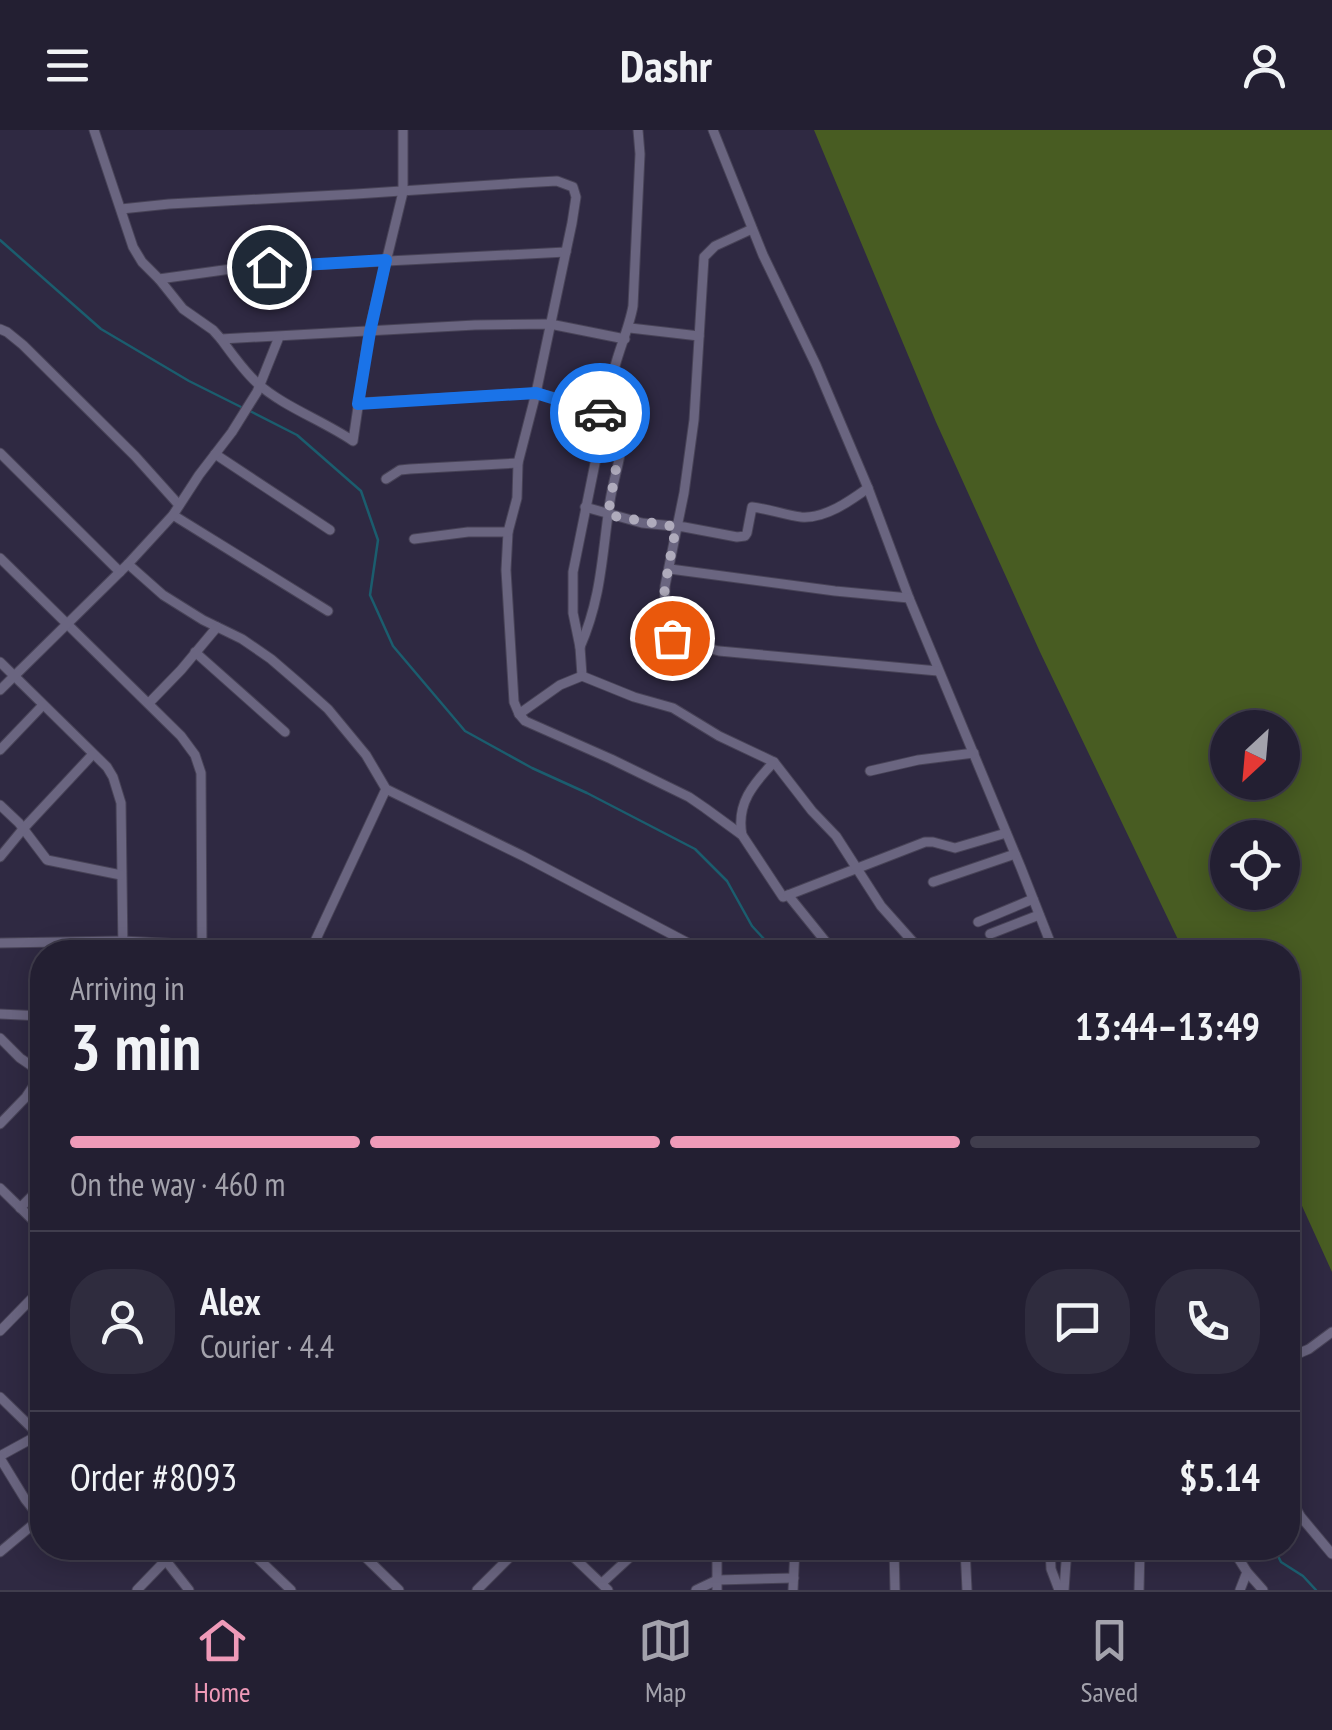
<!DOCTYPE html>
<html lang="en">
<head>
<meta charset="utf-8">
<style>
	:root { --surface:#231f32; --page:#2f2c3e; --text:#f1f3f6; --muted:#a3a2ac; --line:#403d4d; --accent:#ef9ab8 }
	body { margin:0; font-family:"PT Sans Narrow",sans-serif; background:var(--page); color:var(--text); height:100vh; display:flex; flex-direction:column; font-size:38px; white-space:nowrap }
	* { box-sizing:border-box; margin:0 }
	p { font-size:32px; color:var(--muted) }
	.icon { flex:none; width:55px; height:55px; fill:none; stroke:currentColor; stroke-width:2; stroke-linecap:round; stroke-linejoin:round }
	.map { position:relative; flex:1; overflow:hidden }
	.details { position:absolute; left:30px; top:810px; width:1270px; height:620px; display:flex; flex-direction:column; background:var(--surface); border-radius:40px; box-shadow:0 5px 25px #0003,0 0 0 2px var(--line) }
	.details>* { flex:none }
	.needle { width:65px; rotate:206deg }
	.fabs { position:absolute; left:1210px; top:580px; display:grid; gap:20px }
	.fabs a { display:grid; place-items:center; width:90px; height:90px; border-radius:50%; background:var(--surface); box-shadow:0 5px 25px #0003,0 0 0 2px var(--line); font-size:50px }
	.pin { position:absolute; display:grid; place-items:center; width:85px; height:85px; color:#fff; margin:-42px; border:5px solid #fff; border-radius:50%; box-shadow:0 2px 10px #0007 }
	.courier { position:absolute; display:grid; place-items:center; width:100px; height:100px; margin:-50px; border:8px solid #1a73e8; border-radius:50%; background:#fff; color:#222; box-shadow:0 2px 12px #0007 }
	.overview em { font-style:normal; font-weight:800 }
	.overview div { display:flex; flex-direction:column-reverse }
	.overview { display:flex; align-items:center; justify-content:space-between; height:170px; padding:0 40px }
	h1 { font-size:65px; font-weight:800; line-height:75px }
	.bar { display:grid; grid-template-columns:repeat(4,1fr); gap:15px 10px; align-content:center; height:120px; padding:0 40px }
	.bar i { height:12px; border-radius:8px; background:var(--line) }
	.bar .current { background:var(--accent) }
	.bar p { grid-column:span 4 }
	.line { display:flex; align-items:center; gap:25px; padding:0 40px; border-top:2px solid var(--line) }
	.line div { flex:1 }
	.round { display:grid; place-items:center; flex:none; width:105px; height:105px; border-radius:40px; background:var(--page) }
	header { display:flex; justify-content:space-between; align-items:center; height:130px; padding:0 40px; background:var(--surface); font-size:45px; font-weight:800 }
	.menu { display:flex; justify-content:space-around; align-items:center; height:140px; border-top:2px solid var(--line); background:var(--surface); font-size:28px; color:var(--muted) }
	.menu a { display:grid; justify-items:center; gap:5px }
	.menu .current { color:var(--accent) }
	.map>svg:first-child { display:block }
	.forest { fill:#485c22; fill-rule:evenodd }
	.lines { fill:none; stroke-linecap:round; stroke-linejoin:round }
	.stream { stroke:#1b5d6e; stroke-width:2.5 }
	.street-casing { stroke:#484357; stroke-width:11 }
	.street { stroke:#6a6580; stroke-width:9 }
	.done { stroke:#afabbc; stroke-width:10; stroke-dasharray:0 18 }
	.route { stroke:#1a73e8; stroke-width:12 }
</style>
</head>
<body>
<header><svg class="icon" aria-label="menu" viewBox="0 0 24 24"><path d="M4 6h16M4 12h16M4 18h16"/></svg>Dashr<svg class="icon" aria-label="person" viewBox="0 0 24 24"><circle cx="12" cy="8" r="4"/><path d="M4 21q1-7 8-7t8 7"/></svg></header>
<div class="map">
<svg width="1332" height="1460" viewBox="0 0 1332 1460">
	<rect width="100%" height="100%" fill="#2f2942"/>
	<path class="forest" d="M814 0H1332V1142L1288 1045V822H1184L1040 522 936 292ZM1228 598H1282V652H1228ZM1228 708H1282V762H1228Z"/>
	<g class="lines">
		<g class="stream">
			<path d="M0 110 101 199 189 251 243 278"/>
			<path d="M250 281 297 305 361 361 378 410 370 465 393 516 465 601 532 638 587 663 695 719 727 751 752 796 776 822"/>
			<path d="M1274 1418 1281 1432 1303 1446 1316 1460"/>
		</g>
		<g class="street-casing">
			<g id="street">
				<path d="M94 0 133 117 142 132 159 149 231 139 566 122"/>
				<path d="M713 0 763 125 816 235 868 358 909 468 1021 738 1054 822"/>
				<path d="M121 79 169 74 356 64 521 53 557 51 573 57 576 67 572 93 536 263 518 333 517 368 508 402 506 440 514 572 519 584 525 591 611 629 689 667 705 678 742 705 783 767 925 712H933L955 718 1006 703"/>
				<path d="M752 99 715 116 704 127 694 290 684 363 665 456 664 499 679 511 719 521 938 541"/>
				<path d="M159 149 183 179 213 200 221 209 475 195 550 194 625 209"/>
				<path d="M630 198 699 206"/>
				<path d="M0 199 7 202 23 215 135 326 179 375"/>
				<path d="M221 209C232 224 243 240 257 253 284 277 322 290 353 311L369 202 403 62V0"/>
				<path d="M359 273 536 263 573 272 613 287 622 293C625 318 614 345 610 371 602 423 602 467 580 517"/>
				<path d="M613 287C601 252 627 211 633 176L640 24 638 0"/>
				<path d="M0 323 120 442"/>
				<path d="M215 324 330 400"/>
				<path d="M386 349 400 340 410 339 518 333"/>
				<path d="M585 377 642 393 684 397 737 407 745 406 747 403 752 377C769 379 785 385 801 387 825 389 850 371 868 358"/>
				<path d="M173 385 328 481"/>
				<path d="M414 409 468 402H508"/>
				<path d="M0 428 181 606 195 625 201 643 202 822"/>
				<path d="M128 434 163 465 203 490 242 509 271 529 300 554 328 579 366 625 386 659 523 726 690 814 695 822"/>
				<path d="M670 439 835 461 909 468"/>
				<path d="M195 522 285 602"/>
				<path d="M0 532 107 637 113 647 121 673 123 822"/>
				<path d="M582 546 580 517 573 483V442L605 284"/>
				<path d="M0 560 128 434 173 385 199 345 232 302 257 262 279 207"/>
				<path d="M149 573 181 540 217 497"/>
				<path d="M519 584 560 555 582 546 634 567 673 578 719 606 774 632 812 681 836 706 881 776 922 822"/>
				<path d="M0 620 43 575"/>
				<path d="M870 641 918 630 974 623"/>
				<path d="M0 675 19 693 47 730 121 745"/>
				<path d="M742 705C736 674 753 654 774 632"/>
				<path d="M0 727 23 699 93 624"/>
				<path d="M933 752 1015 724"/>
				<path d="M788 765 834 822"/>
				<path d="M978 792 1033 769"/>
				<path d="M990 804 1039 785"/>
				<path d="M0 813 122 811 202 815"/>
				<path d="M310 822 386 659"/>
				<path d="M0 884 42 886"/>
				<path d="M0 908 20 928 42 943"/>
				<path d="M0 994 26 967 42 943"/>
				<path d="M0 1058 42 1099"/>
				<path d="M20 1078 42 1056"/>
				<path d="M0 1201 42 1158"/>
				<path d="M1288 1228 1309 1219 1332 1202"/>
				<path d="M0 1267 39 1305"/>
				<path d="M0 1326 42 1303"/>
				<path d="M0 1328 25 1369 40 1388"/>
				<path d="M1288 1365 1301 1387 1332 1424"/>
				<path d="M156 1418 189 1460"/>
				<path d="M247 1418 291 1460"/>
				<path d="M356 1418 399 1460"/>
				<path d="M564 1418 608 1460"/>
				<path d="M894 1418 895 1460"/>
				<path d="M965 1418 967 1460"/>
				<path d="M1050 1418 1051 1439 1059 1460"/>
				<path d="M1232 1418 1247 1442 1263 1460"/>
				<path d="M0 1422 42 1387"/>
				<path d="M602 1453 640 1418"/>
				<path d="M137 1460 165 1431"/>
				<path d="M477 1460 519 1418"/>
				<path d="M696 1460 717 1450 794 1448"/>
				<path d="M717 1460V1418"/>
				<path d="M793 1460 795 1418"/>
				<path d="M1064 1460 1067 1418"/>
				<path d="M1139 1460 1140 1418"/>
				<path d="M1240 1460 1247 1442"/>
			</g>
		</g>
		<use href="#street" class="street"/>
	</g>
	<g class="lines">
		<path class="done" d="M600 283 619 290 623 297 608 385 676 397 665 456 662 491 664 499 672 508"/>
		<path class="route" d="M269 137 386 130 370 202 358 274 536 263 600 283"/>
	</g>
</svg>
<div class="fabs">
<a><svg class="needle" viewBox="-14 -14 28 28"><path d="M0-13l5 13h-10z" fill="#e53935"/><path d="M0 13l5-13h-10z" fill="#a3a2ac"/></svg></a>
<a><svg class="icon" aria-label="locate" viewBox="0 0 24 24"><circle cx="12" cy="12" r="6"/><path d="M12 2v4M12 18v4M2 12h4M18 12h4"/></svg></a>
</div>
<div class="pin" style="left:672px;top:508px;background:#ea580c"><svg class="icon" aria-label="bag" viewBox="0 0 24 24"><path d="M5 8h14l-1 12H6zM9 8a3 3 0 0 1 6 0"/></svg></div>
<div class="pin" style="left:269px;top:137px;background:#1f2937"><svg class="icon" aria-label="home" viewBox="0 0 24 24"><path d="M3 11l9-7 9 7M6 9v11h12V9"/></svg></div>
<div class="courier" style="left:600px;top:283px"><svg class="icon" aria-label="car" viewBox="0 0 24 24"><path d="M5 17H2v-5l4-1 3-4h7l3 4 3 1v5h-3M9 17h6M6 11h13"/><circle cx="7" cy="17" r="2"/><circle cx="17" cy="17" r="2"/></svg></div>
<section class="details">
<div class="overview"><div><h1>3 min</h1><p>Arriving in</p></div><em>13:44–13:49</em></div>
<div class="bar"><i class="current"></i><i class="current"></i><i class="current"></i><i></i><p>On the way · 460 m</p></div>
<div class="line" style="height:180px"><a class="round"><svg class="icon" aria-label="person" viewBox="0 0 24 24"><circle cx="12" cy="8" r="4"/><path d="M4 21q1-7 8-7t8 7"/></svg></a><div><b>Alex</b><p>Courier · 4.4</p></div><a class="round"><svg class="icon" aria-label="chat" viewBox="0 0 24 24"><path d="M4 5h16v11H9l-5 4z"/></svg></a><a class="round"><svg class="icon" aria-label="phone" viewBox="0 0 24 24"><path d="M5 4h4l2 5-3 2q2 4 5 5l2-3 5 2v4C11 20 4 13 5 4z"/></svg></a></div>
<div class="line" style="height:130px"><div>Order #8093</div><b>$5.14</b></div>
</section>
</div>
<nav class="menu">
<a class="current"><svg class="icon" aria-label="home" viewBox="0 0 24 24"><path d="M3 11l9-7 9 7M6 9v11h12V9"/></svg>Home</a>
<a><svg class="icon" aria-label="map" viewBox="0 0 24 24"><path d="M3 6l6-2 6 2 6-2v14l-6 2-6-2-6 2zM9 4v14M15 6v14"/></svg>Map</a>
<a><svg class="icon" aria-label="saved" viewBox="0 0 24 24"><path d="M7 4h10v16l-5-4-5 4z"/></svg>Saved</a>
</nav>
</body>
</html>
